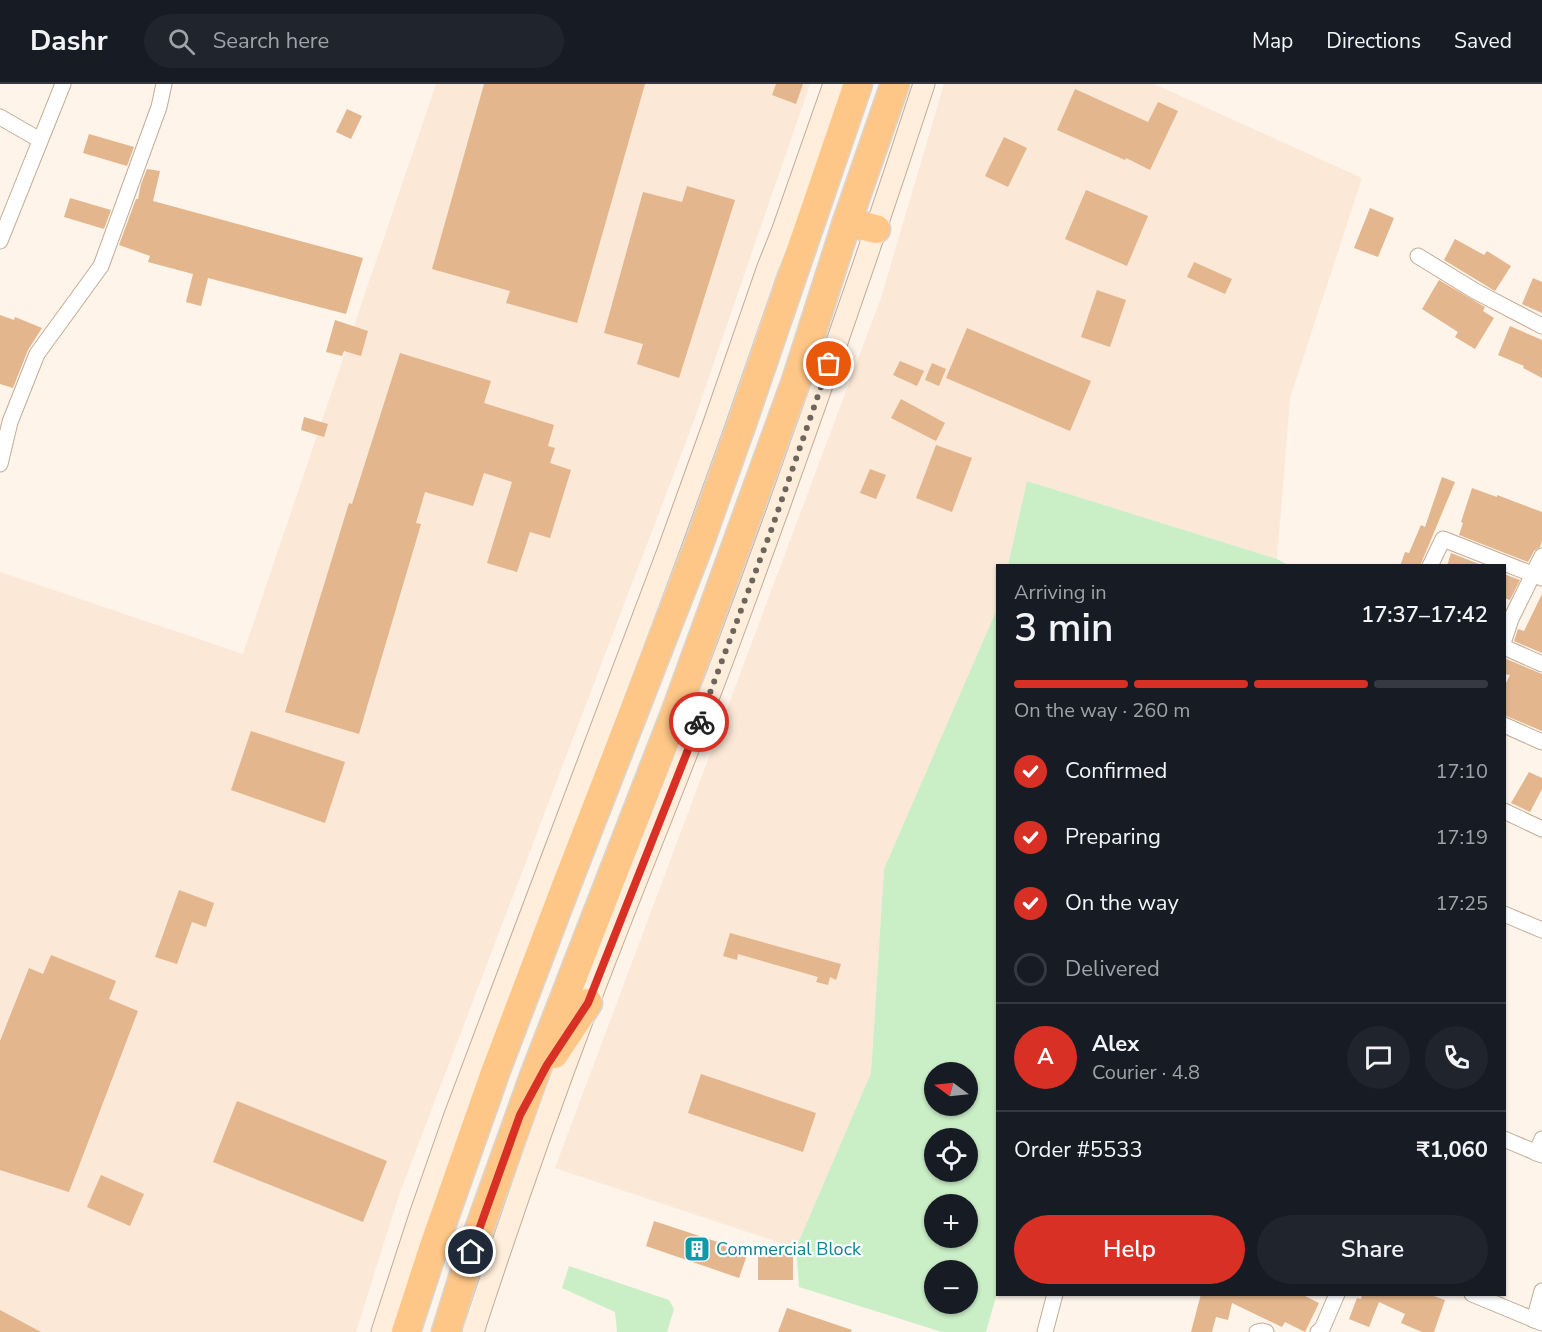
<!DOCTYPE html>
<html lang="en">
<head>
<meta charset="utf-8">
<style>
	:root { --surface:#171b24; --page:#20242c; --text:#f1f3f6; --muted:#9ea1a6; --line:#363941; --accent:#d93025 }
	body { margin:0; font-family:"Nunito Sans",sans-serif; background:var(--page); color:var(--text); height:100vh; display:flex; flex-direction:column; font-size:22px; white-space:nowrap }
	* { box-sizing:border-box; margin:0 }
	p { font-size:20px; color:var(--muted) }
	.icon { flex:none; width:33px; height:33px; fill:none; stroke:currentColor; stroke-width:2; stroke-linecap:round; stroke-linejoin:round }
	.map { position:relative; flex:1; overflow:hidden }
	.drawer { position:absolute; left:996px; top:480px; width:510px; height:732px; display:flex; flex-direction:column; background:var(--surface); border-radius:0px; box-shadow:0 2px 4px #0004 }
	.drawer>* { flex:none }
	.needle { width:39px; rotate:285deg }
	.buttons { position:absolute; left:924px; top:978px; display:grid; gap:12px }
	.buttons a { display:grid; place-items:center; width:54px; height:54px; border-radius:50%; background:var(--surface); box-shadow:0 2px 4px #0004; font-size:30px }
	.pin { position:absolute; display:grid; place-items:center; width:51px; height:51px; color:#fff; margin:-26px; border:3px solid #fff; border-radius:50%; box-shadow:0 2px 6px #0007 }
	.courier { position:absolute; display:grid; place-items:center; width:60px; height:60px; margin:-30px; border:4px solid #d93025; border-radius:50%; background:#fff; color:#222; box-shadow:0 2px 8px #0007 }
	.overview em { font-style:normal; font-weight:600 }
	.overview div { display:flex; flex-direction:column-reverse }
	.overview { display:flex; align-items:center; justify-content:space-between; height:102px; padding:0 18px }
	h1 { font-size:39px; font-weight:600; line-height:45px }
	.bar { display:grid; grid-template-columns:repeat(4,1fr); gap:9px 6px; align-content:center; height:72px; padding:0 18px }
	.bar i { height:8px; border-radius:4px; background:var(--line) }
	.bar .current { background:var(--accent) }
	.bar p { grid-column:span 4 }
	.line { display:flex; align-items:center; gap:15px; padding:0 18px; border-top:2px solid var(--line) }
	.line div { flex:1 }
	.round { display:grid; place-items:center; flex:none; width:63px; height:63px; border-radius:32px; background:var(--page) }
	ol { padding:0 18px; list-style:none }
	li { display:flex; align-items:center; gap:18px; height:66px }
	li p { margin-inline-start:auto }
	li .icon { padding:6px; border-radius:50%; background:var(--accent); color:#fff; stroke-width:4 }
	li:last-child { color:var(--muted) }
	li i { width:33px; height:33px; border:3px solid var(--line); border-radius:50% }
	.cta { display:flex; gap:12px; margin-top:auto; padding:12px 18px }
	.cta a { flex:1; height:69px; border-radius:36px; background:var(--accent); color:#fff; font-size:24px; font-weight:600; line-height:69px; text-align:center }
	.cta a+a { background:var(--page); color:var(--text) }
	header { display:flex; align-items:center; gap:36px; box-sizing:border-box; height:84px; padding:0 30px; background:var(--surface); border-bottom:2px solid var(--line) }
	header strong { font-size:28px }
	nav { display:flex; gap:33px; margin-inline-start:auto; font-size:21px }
	.search { width:420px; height:54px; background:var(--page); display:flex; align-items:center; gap:15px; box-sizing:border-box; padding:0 21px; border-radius:33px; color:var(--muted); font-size:22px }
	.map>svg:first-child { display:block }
	.built { fill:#fbe8d7 }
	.green { fill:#caeec6; fill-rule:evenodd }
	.building { fill:#e3b68d }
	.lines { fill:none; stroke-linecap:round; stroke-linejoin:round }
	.street-casing { stroke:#c4ab95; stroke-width:17 }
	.secondary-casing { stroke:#c4ab95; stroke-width:23 }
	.highway-casing { stroke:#d7d5d4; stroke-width:31 }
	.street { stroke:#fff; stroke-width:15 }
	.secondary { stroke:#ffeedb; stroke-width:21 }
	.highway { stroke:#ffc787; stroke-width:28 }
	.done { stroke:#6e655c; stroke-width:6; stroke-dasharray:0 10.8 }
	.route { stroke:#d93025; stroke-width:8 }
	.labels { text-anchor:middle; stroke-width:4.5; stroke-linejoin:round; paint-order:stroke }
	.culture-label { font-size:18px; fill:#0d838f; stroke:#fff; text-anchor:start }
</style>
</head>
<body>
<header>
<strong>Dashr</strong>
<div class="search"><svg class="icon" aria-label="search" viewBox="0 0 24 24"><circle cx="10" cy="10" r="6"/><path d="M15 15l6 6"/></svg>Search here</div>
<nav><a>Map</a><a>Directions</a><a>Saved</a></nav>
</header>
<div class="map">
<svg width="1542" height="1248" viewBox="0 0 1542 1248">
	<rect width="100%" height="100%" fill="#fef4ea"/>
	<g class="built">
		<path d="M436 0H810L692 342 399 1111 356 1248H0V488L243 570Z"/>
		<path d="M944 0H1154L1362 94 1290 314 1277 475 1027 397 1008 481 998 482 997 525 884 785 871 989 796 1164 555 1084 881 214Z"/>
	</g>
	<g class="green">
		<path d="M1027 397 1277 475 1288 481H1008Z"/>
		<path d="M997 525V1209L986 1248H942L799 1203 796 1164 871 989 884 785ZM934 988H968V1022H934ZM968 1054V1088H934V1054ZM934 1120H968V1154H934ZM934 1186H968V1220H934Z"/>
		<path d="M569 1182 669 1216 674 1225 667 1248H617L615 1228 562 1204Z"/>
	</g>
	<g class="building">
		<path d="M484 0H645L577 239 506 219 510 207 432 185Z"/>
		<path d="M776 0H803L796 20 772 11Z"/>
		<path d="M1075 5 1148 38 1158 18 1178 27 1150 86 1126 74 1125 76 1057 46Z"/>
		<path d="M347 25 362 32 351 55 336 48Z"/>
		<path d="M89 50 134 63 127 82 83 69Z"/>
		<path d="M1004 53 1027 64 1008 103 985 92Z"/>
		<path d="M147 85 160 87 153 117 363 174 346 230 208 194 201 222 186 218 193 190 148 178 150 172 119 161 136 115H138L141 100Z"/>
		<path d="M687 102 735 116 679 294 637 280 643 260 604 249 643 108 682 118Z"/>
		<path d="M1086 106 1148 132 1127 182 1065 155Z"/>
		<path d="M70 114 111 126 104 145 64 133Z"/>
		<path d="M1370 124 1394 134 1378 173 1354 164Z"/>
		<path d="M1455 155 1484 171 1487 167 1511 182 1495 207 1444 176Z"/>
		<path d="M1194 178 1232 195 1225 210 1187 193Z"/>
		<path d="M1533 194 1542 198V229L1522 220Z"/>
		<path d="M1439 196 1485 223 1483 227 1494 234 1475 265 1455 253 1458 248 1422 225Z"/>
		<path d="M1097 206 1126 216 1110 263 1081 253Z"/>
		<path d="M0 231 14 236 15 233 42 244 28 266 13 304 0 300Z"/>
		<path d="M335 236 368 247 361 272 344 267 342 272 326 268Z"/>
		<path d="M1510 242 1542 256V294L1523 284 1524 282 1498 271Z"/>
		<path d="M967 244 1091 297 1070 347 946 294Z"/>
		<path d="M400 269 491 297 484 319 554 341 548 362 555 364 550 379 571 386 550 454 530 448 517 488 487 479 512 398 484 389 473 422 425 408 416 439 421 440 359 650 285 628 349 419 352 420Z"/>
		<path d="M900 277 924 287 917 302 893 291Z"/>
		<path d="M932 279 946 285 939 302 925 296Z"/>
		<path d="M901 315 945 339 936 357 891 334Z"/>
		<path d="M304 333 328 340 324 353 301 346Z"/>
		<path d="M936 361 972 374 952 428 916 414Z"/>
		<path d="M870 385 886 391 876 415 860 409Z"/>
		<path d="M1442 393 1455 398 1420 482H1400L1405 468 1409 469 1421 441 1425 443Z"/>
		<path d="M1472 404 1497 413V411L1542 428V457L1540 463 1534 467 1528 478 1459 451 1463 439 1461 438Z"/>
		<path d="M1451 469 1484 482H1447Z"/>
		<path d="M1504 490 1520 496 1510 516 1504 514Z"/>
		<path d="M1542 510V569L1514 557 1518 545 1524 547Z"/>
		<path d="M1504 574 1542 590V647L1504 631V603L1510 591 1504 590Z"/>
		<path d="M251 647 345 678 325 739 231 706Z"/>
		<path d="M1529 688 1542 694V705L1530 728 1511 719Z"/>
		<path d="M179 806 214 819 206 843 192 838 177 880 155 873Z"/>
		<path d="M730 849 841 880 836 896 830 893 828 901 816 898 818 893 738 870 737 876 723 872Z"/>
		<path d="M51 871 116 897 109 915 138 927 69 1108 0 1086V957L29 884 43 890Z"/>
		<path d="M701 990 816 1029 803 1068 688 1029Z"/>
		<path d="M237 1017 387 1077 363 1138 213 1078Z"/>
		<path d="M101 1091 144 1110 130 1142 87 1123Z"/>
		<path d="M654 1137 748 1168 739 1194 646 1162Z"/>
		<rect x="758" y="1170" width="35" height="26"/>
		<path d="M1201 1210H1301L1319 1219 1305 1248 1285 1238 1282 1243 1232 1219 1228 1236 1216 1233 1212 1248H1191Z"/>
		<path d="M1362 1210H1428L1445 1216 1434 1248H1422L1401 1239 1405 1230 1379 1218 1369 1243 1349 1235 1357 1214 1361 1215Z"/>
		<path d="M787 1224 852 1246 851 1248H778Z"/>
		<path d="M0 1226 41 1248H0Z"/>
	</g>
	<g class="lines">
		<g class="street-casing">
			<g id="street">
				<path d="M0 33 40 56"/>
				<path d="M0 157 63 0"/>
				<path d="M1418 172 1475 207 1542 242"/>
				<path d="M0 380 10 338 37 270 101 182 159 23 164 0"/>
				<path d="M1430 482 1443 455 1542 494"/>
				<path d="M1504 556 1511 535 1542 472"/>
				<path d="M1504 563 1542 580"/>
				<path d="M1504 641 1542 658"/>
				<path d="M1504 727 1542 745"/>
				<path d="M1504 830 1542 846"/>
				<path d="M1504 1055 1542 1071"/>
				<path d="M1536 1069 1542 1055"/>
				<path d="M1472 1210 1542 1239"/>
				<path d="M1534 1236 1542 1207"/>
				<path d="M1045 1248 1055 1210"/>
				<path d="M1257 1248 1262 1247 1266 1248"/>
				<path d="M1318 1248 1322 1245 1337 1210"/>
			</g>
		</g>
		<g class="secondary-casing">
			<g id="secondary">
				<path d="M382 1248 420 1131 455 1031 668 467 713 342 768 183 782 148 834 0"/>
				<path d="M473 1248C509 1138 547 1029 588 921 633 802 682 685 726 567 796 379 862 190 924 0"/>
			</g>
		</g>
		<g class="highway-casing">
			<g id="highway">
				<path d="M847 138 876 145"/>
				<path d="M554 970 588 919"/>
				<path d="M406 1248 433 1165 496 986 566 802 698 463 741 342 858 0"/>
				<path d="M446 1248 471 1168 536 987 676 627 796 297 847 138 895 0"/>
			</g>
		</g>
		<use href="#street" class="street"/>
		<use href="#secondary" class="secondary"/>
		<use href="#highway" class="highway"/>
	</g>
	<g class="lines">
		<path class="done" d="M699 638 772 444 829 280"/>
		<path class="route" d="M471 1168 520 1031 547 981 588 919 699 638"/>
	</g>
	<defs>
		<g id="building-square" transform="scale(1.35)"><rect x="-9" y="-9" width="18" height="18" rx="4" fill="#0f9aa8" stroke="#fff"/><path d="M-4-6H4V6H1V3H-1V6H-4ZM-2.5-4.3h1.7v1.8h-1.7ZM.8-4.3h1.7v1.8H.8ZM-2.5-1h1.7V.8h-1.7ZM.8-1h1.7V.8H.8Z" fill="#fff"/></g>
	</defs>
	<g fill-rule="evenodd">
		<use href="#building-square" x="697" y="1165"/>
	</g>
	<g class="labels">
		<g class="culture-label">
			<text x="716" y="1171">Commercial Block</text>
		</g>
	</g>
</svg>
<div class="buttons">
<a><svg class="needle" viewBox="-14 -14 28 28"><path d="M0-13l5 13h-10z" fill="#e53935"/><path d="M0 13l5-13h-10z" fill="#9ea1a6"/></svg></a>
<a><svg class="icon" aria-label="locate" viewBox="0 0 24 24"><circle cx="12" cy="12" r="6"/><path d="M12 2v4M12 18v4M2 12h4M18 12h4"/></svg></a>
<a>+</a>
<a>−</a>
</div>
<div class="pin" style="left:829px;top:280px;background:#ea580c"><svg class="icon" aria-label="bag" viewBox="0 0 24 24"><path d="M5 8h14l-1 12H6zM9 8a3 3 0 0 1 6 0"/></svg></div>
<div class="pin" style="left:471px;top:1168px;background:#1f2937"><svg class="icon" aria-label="home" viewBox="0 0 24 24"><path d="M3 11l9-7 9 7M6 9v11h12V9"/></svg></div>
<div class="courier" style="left:699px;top:638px"><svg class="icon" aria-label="bike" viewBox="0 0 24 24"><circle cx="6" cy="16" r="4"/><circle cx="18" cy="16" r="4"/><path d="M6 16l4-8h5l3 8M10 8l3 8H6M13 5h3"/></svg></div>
<section class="drawer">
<div class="overview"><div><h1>3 min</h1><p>Arriving in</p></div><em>17:37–17:42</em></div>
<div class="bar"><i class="current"></i><i class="current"></i><i class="current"></i><i></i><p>On the way · 260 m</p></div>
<ol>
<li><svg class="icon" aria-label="check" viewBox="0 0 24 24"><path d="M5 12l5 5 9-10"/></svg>Confirmed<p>17:10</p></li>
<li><svg class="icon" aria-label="check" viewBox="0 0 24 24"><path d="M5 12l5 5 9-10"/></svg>Preparing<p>17:19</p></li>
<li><svg class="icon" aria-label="check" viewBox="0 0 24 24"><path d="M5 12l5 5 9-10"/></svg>On the way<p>17:25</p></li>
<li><i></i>Delivered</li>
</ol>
<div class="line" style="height:108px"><b class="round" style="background:var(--accent);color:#fff">A</b><div><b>Alex</b><p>Courier · 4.8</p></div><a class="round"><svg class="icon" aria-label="chat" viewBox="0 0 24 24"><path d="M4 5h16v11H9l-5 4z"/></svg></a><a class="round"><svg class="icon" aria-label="phone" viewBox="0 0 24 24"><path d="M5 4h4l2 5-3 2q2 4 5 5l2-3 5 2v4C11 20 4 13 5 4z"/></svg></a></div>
<div class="line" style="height:78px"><div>Order #5533</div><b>₹1,060</b></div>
<div class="cta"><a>Help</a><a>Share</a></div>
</section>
</div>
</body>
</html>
